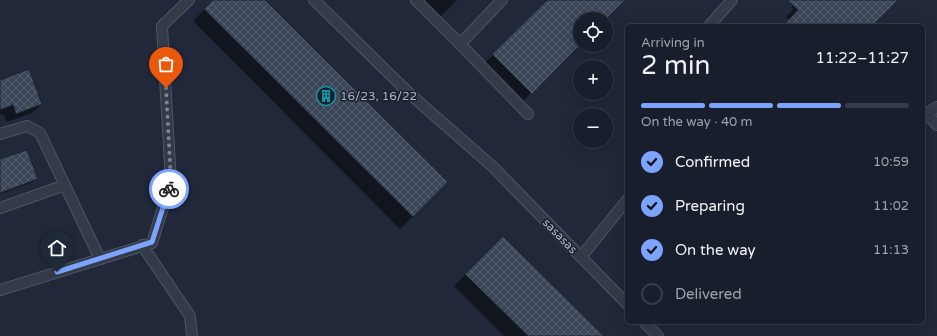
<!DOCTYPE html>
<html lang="en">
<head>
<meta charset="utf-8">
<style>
	:root { --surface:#181e2b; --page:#212733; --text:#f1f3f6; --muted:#9fa2a9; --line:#363c47; --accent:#7ca3fd }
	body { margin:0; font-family:"Varela Round",sans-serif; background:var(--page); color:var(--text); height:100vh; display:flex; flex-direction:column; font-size:15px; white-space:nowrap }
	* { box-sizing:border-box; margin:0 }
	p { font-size:13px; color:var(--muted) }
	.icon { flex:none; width:22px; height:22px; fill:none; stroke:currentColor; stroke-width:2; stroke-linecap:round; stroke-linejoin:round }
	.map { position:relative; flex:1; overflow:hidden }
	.side { position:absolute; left:625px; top:24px; width:300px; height:300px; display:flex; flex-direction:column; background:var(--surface); border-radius:6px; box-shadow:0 4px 16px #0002,0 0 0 1px var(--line) }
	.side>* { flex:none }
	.controls { position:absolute; left:573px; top:12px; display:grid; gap:8px }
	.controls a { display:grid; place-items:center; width:40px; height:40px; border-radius:50%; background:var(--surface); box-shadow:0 4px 16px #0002,0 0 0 1px var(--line); font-size:20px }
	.pin { position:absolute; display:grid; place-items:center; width:34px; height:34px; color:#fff; margin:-41px -17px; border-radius:50% 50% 50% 0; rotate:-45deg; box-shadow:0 0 4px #0007 }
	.pin .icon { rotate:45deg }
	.courier { position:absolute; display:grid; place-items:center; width:40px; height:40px; margin:-20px; border:3px solid #7ca3fd; border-radius:50%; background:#fff; color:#222; box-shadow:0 1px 5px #0007 }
	.head em { font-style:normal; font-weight:600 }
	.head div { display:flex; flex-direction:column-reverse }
	.head { display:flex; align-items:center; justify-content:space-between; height:68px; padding:0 16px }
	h1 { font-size:26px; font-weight:600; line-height:30px }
	.bar { display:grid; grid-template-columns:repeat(4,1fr); gap:6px 4px; align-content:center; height:48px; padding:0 16px }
	.bar i { height:5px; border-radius:3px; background:var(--line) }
	.bar .active { background:var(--accent) }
	.bar p { grid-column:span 4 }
	ol { padding:0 16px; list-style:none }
	li { display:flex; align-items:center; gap:12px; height:44px }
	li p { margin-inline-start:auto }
	li .icon { padding:4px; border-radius:50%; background:var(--accent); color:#111; stroke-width:4 }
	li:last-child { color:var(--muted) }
	li i { width:22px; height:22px; border:2px solid var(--line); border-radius:50% }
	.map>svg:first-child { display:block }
	.shadow { fill:#0007 }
	.building { fill:url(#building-cross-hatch); stroke:#1b2230 }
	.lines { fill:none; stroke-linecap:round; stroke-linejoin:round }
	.lane-casing { stroke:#4e5564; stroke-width:12 }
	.lane { stroke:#333b49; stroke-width:10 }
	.done { stroke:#7c8495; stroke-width:4; stroke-dasharray:0 7.2 }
	.route { stroke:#7ca3fd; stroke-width:5 }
	.labels { text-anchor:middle; stroke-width:3; stroke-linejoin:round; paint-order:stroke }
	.poi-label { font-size:12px; fill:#aeb5c6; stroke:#19202e; text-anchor:start }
	.street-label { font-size:12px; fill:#aeb5c6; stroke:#19202e }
</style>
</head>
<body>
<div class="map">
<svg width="937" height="336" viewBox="0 0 937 336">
	<defs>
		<pattern id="building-cross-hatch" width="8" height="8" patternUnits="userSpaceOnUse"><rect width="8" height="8" fill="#3b4659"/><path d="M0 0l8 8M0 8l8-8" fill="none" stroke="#555e6f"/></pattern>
	</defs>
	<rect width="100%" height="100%" fill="#202839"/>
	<g class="shadow">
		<path d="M214 0H264L447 182 400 229 193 21Z"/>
		<path d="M419 0H457L438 19Z"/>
		<path d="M548 0H624L605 19H580V44L519 105 481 67Z"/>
		<path d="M798 0H896L871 26H783L789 20 786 17 793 10 791 7Z"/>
		<path d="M0 81 41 104 32 113 7 122 3 114 0 115Z"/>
		<path d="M0 160 37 179 33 182 0 194Z"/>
		<path d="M503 237 603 336H504L454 286Z"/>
	</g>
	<g class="building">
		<path d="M213 0H265L448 182 413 217 204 9Z"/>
		<path d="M547 0H625L606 19H580V45L532 94 492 54Z"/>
		<path d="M787 0H898L872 26H782L798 10Z"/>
		<path d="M29 69 42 104 16 114 13 105 0 110V80Z"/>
		<path d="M27 150 38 179 0 193V159Z"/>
		<path d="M503 236 604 336H528L465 274Z"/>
	</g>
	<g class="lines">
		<g class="lane-casing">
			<g id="lane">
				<path d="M314 0 411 95 493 167 627 304"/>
				<path d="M416 0 460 44 528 114"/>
				<path d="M709 26 732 0"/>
				<path d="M460 44 502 0"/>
				<path d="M927 114 937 125"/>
				<path d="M923 116 937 107"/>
				<path d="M0 134 27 126 40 133 100 259"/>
				<path d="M0 208 65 185"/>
				<path d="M142 245 190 316 192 336"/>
				<path d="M581 257 627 200"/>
				<path d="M0 290 152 243 171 182 162 26 189 0"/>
				<path d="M644 322 658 336"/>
			</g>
		</g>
		<use href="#lane" class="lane"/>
	</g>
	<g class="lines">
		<path class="done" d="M166 88 171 182 169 189"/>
		<path class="route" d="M57 272 152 242 169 189"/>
	</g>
	<defs>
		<g id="building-ring" transform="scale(1)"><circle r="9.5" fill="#19202e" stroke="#0f9aa8" stroke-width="1.5"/><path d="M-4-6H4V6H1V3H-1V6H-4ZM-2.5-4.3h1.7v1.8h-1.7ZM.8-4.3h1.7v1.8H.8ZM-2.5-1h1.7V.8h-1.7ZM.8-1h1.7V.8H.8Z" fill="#0f9aa8"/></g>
	</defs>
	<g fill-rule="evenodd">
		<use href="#building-ring" x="326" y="96"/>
	</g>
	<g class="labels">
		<g class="poi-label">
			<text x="340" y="100">16/23, 16/22</text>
		</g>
		<g class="street-label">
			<text transform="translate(560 236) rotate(46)" y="4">sasasas</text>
		</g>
	</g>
</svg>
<div class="controls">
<a><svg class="icon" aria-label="locate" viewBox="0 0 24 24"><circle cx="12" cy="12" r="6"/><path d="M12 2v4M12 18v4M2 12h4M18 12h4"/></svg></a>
<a>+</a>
<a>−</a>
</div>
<div class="pin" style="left:166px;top:88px;background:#ea580c"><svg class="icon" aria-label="bag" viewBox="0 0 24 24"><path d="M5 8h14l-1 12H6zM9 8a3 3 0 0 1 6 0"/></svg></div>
<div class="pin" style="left:57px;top:272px;background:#1f2937"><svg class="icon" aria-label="home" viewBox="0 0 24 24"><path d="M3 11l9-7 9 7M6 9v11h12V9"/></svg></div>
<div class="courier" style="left:169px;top:189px"><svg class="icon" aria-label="bike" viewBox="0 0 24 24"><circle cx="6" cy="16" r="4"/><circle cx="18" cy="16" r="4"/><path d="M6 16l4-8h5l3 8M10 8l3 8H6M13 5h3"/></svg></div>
<section class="side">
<div class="head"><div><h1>2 min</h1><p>Arriving in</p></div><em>11:22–11:27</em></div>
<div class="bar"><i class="active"></i><i class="active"></i><i class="active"></i><i></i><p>On the way · 40 m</p></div>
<ol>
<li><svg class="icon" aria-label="check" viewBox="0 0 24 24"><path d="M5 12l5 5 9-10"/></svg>Confirmed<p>10:59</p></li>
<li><svg class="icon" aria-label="check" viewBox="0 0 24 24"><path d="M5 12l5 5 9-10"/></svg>Preparing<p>11:02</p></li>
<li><svg class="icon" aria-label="check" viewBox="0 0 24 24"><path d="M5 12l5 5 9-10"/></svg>On the way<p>11:13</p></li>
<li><i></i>Delivered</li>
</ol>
</section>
</div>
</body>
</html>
